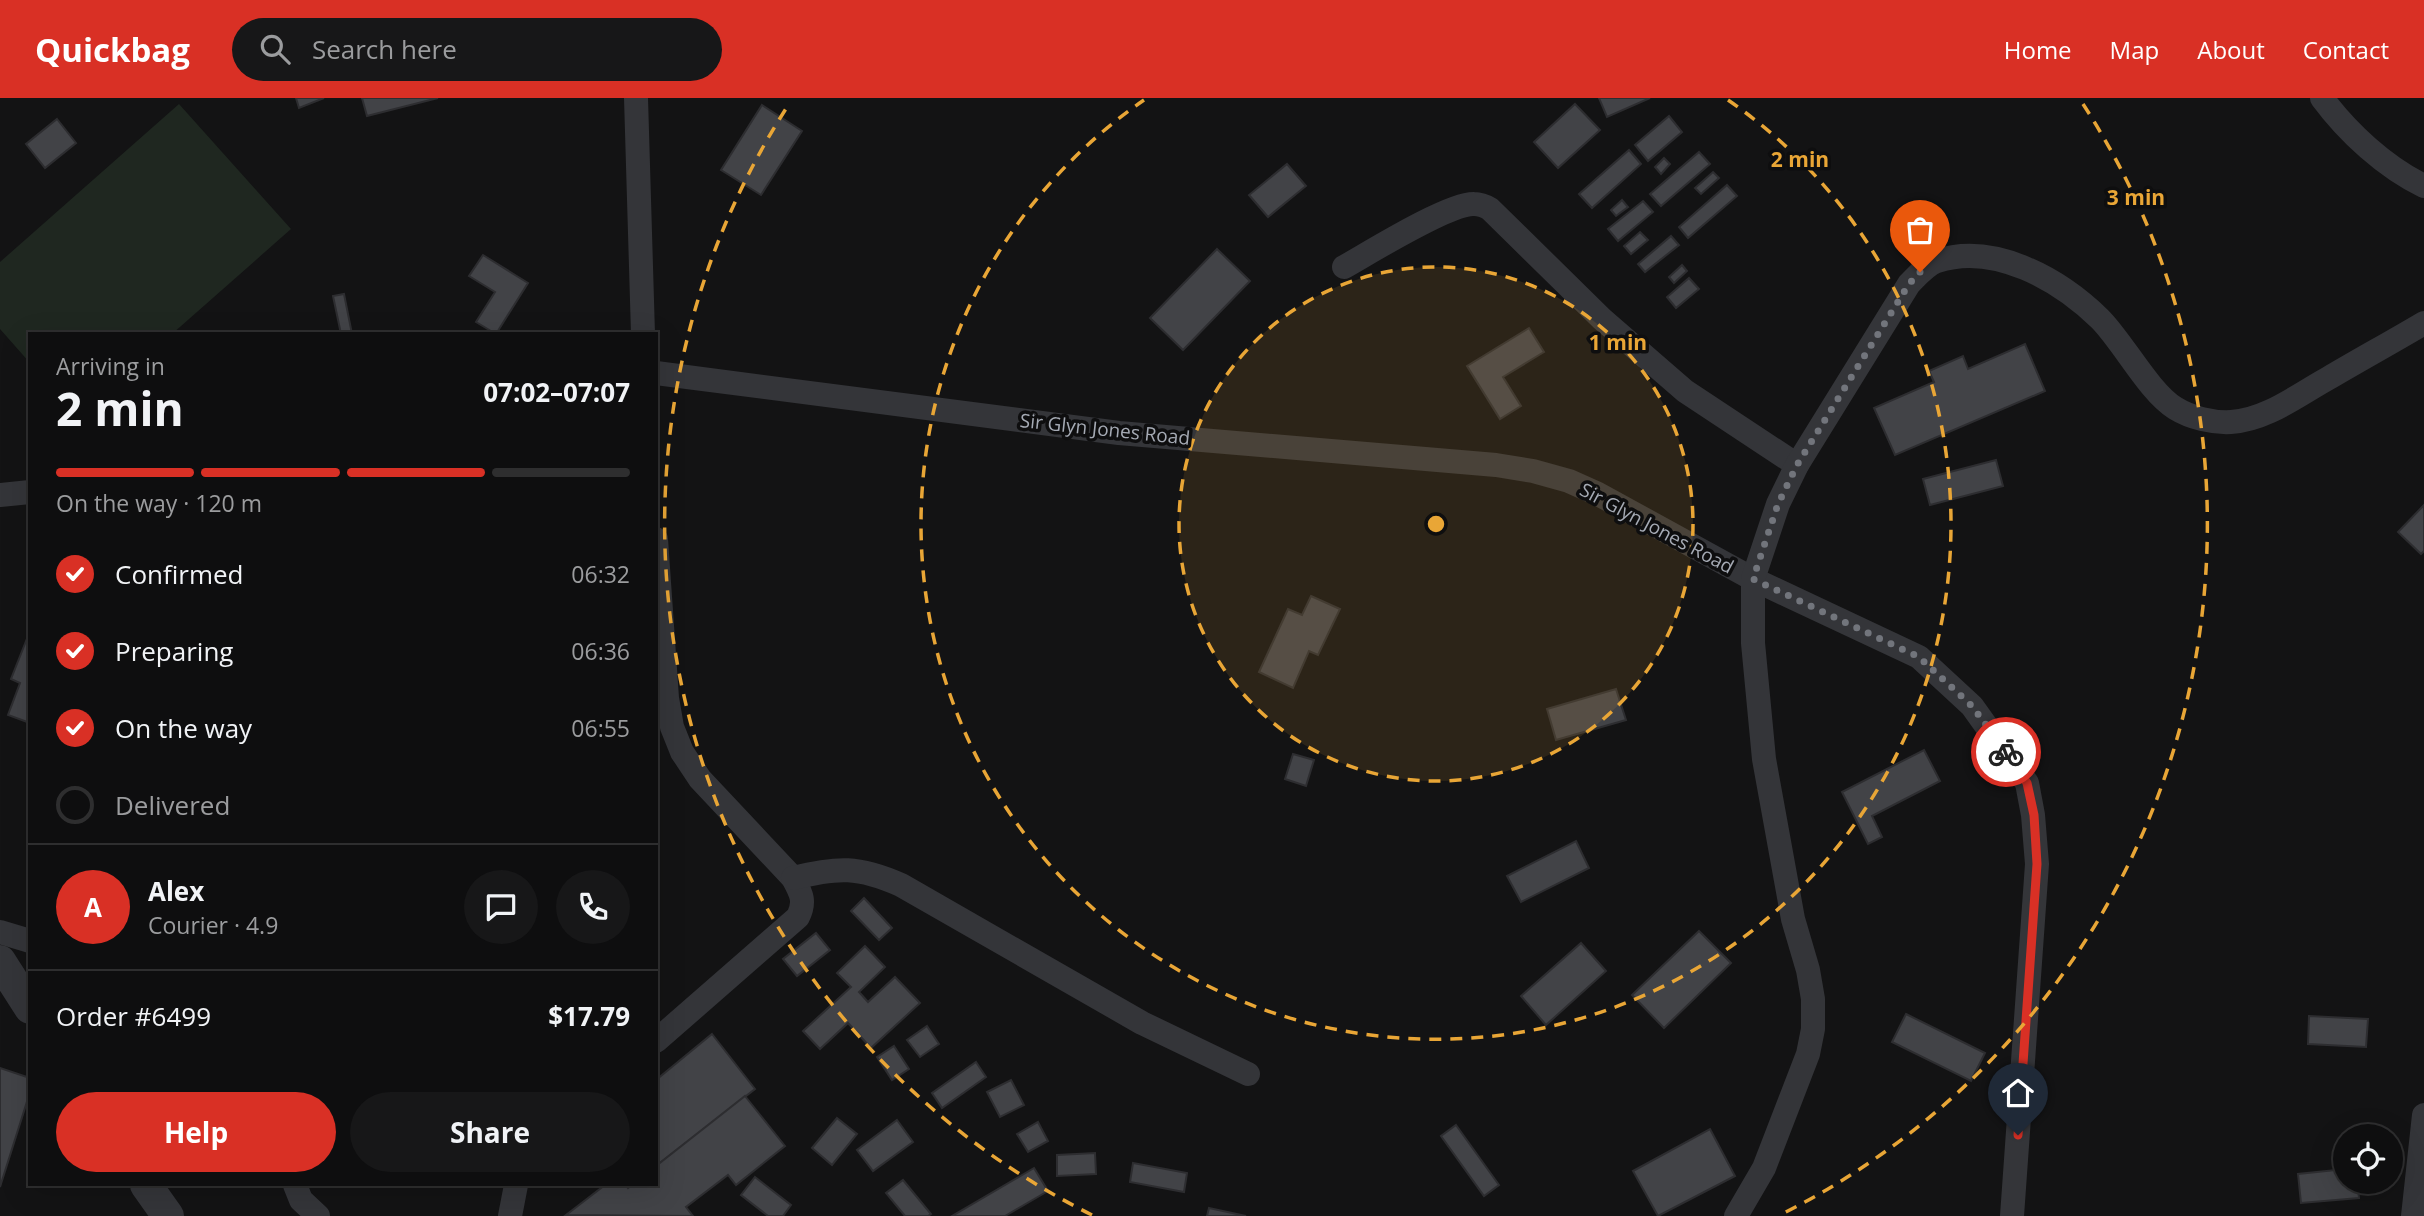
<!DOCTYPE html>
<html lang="en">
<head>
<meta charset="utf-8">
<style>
	:root { --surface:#0e0e0f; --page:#171718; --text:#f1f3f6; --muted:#9b9c9e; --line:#2e2e2f; --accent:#d93025 }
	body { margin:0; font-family:"Open Sans",sans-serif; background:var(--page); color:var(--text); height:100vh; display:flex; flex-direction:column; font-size:26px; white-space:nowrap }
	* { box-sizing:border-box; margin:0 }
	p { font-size:23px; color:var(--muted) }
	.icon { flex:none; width:38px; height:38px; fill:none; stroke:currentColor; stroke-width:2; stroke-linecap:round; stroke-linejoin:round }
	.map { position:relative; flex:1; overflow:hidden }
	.sheet { position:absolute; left:28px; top:234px; width:630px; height:854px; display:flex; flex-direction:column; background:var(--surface); border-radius:0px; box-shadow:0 7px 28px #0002,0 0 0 2px var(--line) }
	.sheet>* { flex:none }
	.controls { position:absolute; left:2333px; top:1026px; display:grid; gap:14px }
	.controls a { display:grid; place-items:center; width:70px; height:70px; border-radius:50%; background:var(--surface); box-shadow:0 7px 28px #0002,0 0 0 2px var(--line); font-size:35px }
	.pin { position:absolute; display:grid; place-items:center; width:60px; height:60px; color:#fff; margin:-72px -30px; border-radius:50% 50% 50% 0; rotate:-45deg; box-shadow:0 0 7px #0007 }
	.pin .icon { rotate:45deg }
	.courier { position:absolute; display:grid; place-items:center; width:70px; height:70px; margin:-35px; border:5px solid #d93025; border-radius:50%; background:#fff; color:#222; box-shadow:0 2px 9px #0007 }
	.overview em { font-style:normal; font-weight:700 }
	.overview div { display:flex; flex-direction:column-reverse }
	.overview { display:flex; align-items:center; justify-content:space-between; height:119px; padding:0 28px }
	h1 { font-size:46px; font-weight:700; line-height:52px }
	.bar { display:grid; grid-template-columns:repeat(4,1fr); gap:10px 7px; align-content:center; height:84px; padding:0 28px }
	.bar i { height:9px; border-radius:5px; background:var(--line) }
	.bar .current { background:var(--accent) }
	.bar p { grid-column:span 4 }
	.line { display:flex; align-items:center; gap:18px; padding:0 28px; border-top:2px solid var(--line) }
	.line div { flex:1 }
	.round { display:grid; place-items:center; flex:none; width:74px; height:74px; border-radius:37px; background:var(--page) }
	ol { padding:0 28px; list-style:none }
	li { display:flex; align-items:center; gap:21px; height:77px }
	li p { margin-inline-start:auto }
	li .icon { padding:7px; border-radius:50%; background:var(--accent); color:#fff; stroke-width:4 }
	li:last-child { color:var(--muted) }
	li i { width:38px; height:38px; border:4px solid var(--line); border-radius:50% }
	.primary-button { display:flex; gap:14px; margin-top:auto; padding:14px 28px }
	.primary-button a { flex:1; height:80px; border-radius:42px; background:var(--accent); color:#fff; font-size:28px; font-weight:700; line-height:80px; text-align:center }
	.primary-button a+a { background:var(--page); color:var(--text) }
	header { display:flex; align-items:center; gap:42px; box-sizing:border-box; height:98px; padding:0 35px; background:var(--accent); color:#fff }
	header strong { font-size:33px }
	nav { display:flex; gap:38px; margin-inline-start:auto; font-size:24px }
	.search { width:490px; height:63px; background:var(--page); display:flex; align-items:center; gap:18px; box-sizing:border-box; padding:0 24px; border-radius:38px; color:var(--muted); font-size:26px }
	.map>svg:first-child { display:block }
	.grass { fill:#1f2720 }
	.building { fill:#424347; stroke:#2d2d30; stroke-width:2 }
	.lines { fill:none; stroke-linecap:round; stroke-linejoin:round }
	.minor { stroke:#343539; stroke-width:24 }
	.tertiary { stroke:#343539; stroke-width:32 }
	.done { stroke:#72757c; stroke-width:7; stroke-dasharray:0 12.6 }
	.route { stroke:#d93025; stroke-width:9 }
	.ring { fill:none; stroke:#e9a636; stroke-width:3.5; stroke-dasharray:12 9 }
	.labels { text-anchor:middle; stroke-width:7; stroke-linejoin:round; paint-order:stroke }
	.street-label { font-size:19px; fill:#a5aab4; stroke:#0e0e0f }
	.centre { fill:#e9a636; stroke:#0e0e0f; stroke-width:3.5 }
	.ring-label { font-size:21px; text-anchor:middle; font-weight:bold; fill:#e9a636; stroke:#0e0e0f; stroke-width:7; stroke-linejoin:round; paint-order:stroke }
</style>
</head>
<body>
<header>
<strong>Quickbag</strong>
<div class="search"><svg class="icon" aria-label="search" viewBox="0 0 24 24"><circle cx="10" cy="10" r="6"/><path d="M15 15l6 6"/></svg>Search here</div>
<nav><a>Home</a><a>Map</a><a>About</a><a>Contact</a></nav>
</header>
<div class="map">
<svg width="2424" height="1118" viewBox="0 0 2424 1118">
	<rect width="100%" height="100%" fill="#131314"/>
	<path class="grass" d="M179 6 291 131 172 236H30V265L0 231V164Z"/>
	<g class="building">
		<path d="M296 0H324L299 10Z"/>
		<path d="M362 0H438L367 18Z"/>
		<path d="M1599 0H1650L1607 19Z"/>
		<path d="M1575 6 1600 32 1558 70 1534 44Z"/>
		<path d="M762 7 802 33 761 97 721 72Z"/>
		<path d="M1669 18 1682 34 1648 63 1635 47Z"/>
		<path d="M57 21 76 45 45 70 26 46Z"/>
		<path d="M1629 52 1641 66 1592 110 1579 96Z"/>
		<path d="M1699 54 1710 66 1661 108 1650 96Z"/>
		<path d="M1664 60 1670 66 1661 76 1655 69Z"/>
		<path d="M1287 66 1306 88 1268 119 1249 97Z"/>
		<path d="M1713 74 1719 80 1701 96 1695 90Z"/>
		<path d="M1727 87 1737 98 1688 140 1679 129Z"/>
		<path d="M1622 102 1628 109 1616 118 1611 112Z"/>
		<path d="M1643 103 1653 114 1618 143 1608 131Z"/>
		<path d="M1640 134 1648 142 1631 156 1624 148Z"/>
		<path d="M1671 138 1679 147 1645 174 1638 166Z"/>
		<path d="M1217 151 1250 183 1183 252 1150 220Z"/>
		<path d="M483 157 528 185 496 236 476 224 495 194 469 178Z"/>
		<path d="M1682 167 1687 173 1674 185 1669 179Z"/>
		<path d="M1689 180 1699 191 1676 210 1667 199Z"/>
		<path d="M344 196 352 236H341L333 198Z"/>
		<path d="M1529 230 1544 254 1503 279 1521 308 1500 321 1467 268Z"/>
		<path d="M2025 246 2045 293 1895 357 1874 310 1934 284 1929 273 1963 258 1968 271Z"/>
		<path d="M1996 362 2003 388 1930 407 1923 381Z"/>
		<path d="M2424 407V453L2421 456 2398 434Z"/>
		<path d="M1311 498 1340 511 1318 557 1309 553 1293 590 1259 574 1288 511 1302 517Z"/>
		<path d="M30 533V625L8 617 20 585 11 581Z"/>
		<path d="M1616 591 1626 622 1556 642 1547 611Z"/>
		<path d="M1924 652 1940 683 1872 718 1882 739 1868 746 1842 694Z"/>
		<path d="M1293 656 1314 662 1306 688 1285 681Z"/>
		<path d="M1576 743 1589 770 1521 804 1507 778Z"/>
		<path d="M864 800 892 830 879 842 851 813Z"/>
		<path d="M1699 833 1731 865 1664 930 1632 897Z"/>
		<path d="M816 835 830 852 797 878 783 861Z"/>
		<path d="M1581 845 1606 873 1546 927 1521 898Z"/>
		<path d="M865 848 885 869 859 894 868 904 895 879 920 905 871 950 848 925 820 951 803 933 851 889 837 875Z"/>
		<path d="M1906 916 1985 955 1971 983 1892 944Z"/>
		<path d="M2309 918 2368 921 2366 949 2308 946Z"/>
		<path d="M927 928 939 946 920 959 907 942Z"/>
		<path d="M712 936 755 991 656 1068V982Z"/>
		<path d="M894 948 909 971 892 982 877 959Z"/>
		<path d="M976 964 986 979 942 1010 932 995Z"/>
		<path d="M0 970 30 980V994L0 1089Z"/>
		<path d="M1011 982 1024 1007 1000 1019 987 994Z"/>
		<path d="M745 998 785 1048 736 1087 728 1077 686 1109 693 1118 566 1117 605 1087H626L628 1090 632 1087H656V1068Z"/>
		<path d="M837 1020 857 1036 832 1067 812 1050Z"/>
		<path d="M897 1022 913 1044 873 1073 857 1052Z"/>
		<path d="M1038 1024 1048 1043 1028 1054 1017 1036Z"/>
		<path d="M1456 1027 1499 1087 1484 1098 1441 1038Z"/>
		<path d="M1710 1031 1735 1078 1658 1118 1633 1073Z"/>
		<path d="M1095 1055 1096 1076 1057 1078V1057Z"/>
		<path d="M1133 1065 1187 1075 1184 1094 1130 1084Z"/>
		<path d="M1034 1070 1048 1093 1005 1118H952Z"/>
		<path d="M2345 1071V1083H2357L2359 1100 2301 1105 2298 1076Z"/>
		<path d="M755 1079 791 1107 783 1118H768L741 1097Z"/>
		<path d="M903 1082 931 1116 928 1118H905L886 1095Z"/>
		<path d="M1209 1110 1246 1118H1207Z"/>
	</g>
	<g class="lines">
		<g class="minor">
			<path d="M636 0 643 236"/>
			<path d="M2322 0C2348 35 2385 69 2424 88"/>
			<path d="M1344 169C1369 155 1449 105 1474 106 1479 106 1485 108 1490 111L1602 221 1685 293 1797 367"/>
			<path d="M656 275 1119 335 1496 367 1533 373 1569 383 1598 396 1753 481 1919 559 1972 608 2027 685 2033 717 2037 766 2012 1118"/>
			<path d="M0 397 30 394"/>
			<path d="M656 441 667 600 672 629 682 654 700 681 793 780C801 795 806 803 798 819L656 943"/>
			<path d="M793 780C838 769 858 768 901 787L1142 925 1248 976"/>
			<path d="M0 834 30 843"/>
			<path d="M295 1087 301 1102 318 1118"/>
			<path d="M510 1118 516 1087"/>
			<path d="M1736 1118 1764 1070 1808 956 1813 931V901L1808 872 1793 821 1764 661 1753 545V481L1778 406 1797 367 1909 186C1917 178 1926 167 1937 163 1995 144 2060 182 2100 221 2123 244 2149 294 2175 310 2191 320 2213 325 2231 324 2266 322 2298 297 2327 281 2359 262 2392 244 2424 225"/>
			<path d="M2413 1118 2424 1017"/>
		</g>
		<g class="tertiary">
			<path d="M0 863 30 910"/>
			<path d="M146 1087 168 1118"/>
		</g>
	</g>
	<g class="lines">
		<path class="done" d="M1920 174 1909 186 1797 367 1778 406 1753 481 1919 559 1972 608 2006 654"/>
		<path class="route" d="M2006 654 2027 685 2034 717 2037 766 2018 1037"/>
	</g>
	<circle cx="1436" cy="426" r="257" fill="#e9a636" fill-opacity=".12"/>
	<g class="ring">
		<circle cx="1436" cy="426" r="257"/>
		<path d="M1728 2A515 515 0 1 1 1144 2"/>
		<path d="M1092 1117A772 772 0 0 1 789 6M2083 6A772 772 0 0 1 1780 1117"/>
	</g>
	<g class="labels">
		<g class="street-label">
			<text transform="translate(1105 331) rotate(6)" y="7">Sir Glyn Jones Road</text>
			<text transform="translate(1657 430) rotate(28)" y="7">Sir Glyn Jones Road</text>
		</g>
	</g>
	<circle cx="1436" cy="426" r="10" class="centre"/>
	<g class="ring-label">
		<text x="1800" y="69">2 min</text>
		<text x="2136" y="107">3 min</text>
		<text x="1618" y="252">1 min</text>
	</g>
</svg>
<div class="controls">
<a><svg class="icon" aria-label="locate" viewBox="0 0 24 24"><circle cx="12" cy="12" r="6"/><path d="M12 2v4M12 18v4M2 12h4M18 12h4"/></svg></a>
</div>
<div class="pin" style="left:1920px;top:174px;background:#ea580c"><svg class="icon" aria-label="bag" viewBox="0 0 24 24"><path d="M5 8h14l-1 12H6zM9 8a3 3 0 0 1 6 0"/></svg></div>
<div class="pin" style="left:2018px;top:1037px;background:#1f2937"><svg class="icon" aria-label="home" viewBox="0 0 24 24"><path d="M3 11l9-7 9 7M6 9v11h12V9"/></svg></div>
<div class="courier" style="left:2006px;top:654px"><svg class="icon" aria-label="bike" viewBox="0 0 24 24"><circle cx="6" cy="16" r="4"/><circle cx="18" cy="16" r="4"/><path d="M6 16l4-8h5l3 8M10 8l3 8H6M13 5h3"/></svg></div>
<section class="sheet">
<div class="overview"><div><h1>2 min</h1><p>Arriving in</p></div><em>07:02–07:07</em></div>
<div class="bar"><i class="current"></i><i class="current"></i><i class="current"></i><i></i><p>On the way · 120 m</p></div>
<ol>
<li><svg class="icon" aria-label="check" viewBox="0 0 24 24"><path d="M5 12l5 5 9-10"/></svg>Confirmed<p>06:32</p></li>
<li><svg class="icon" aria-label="check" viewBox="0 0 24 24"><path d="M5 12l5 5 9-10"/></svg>Preparing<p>06:36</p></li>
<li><svg class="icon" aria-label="check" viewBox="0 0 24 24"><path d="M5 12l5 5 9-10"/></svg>On the way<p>06:55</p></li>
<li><i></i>Delivered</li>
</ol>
<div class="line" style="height:126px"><b class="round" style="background:var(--accent);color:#fff">A</b><div><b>Alex</b><p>Courier · 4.9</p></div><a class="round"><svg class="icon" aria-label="chat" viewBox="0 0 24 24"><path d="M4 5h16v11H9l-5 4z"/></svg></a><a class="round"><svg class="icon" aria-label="phone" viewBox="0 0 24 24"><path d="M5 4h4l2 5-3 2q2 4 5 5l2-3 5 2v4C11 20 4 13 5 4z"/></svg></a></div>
<div class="line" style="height:91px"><div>Order #6499</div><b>$17.79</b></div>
<div class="primary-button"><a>Help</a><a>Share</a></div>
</section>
</div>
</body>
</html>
